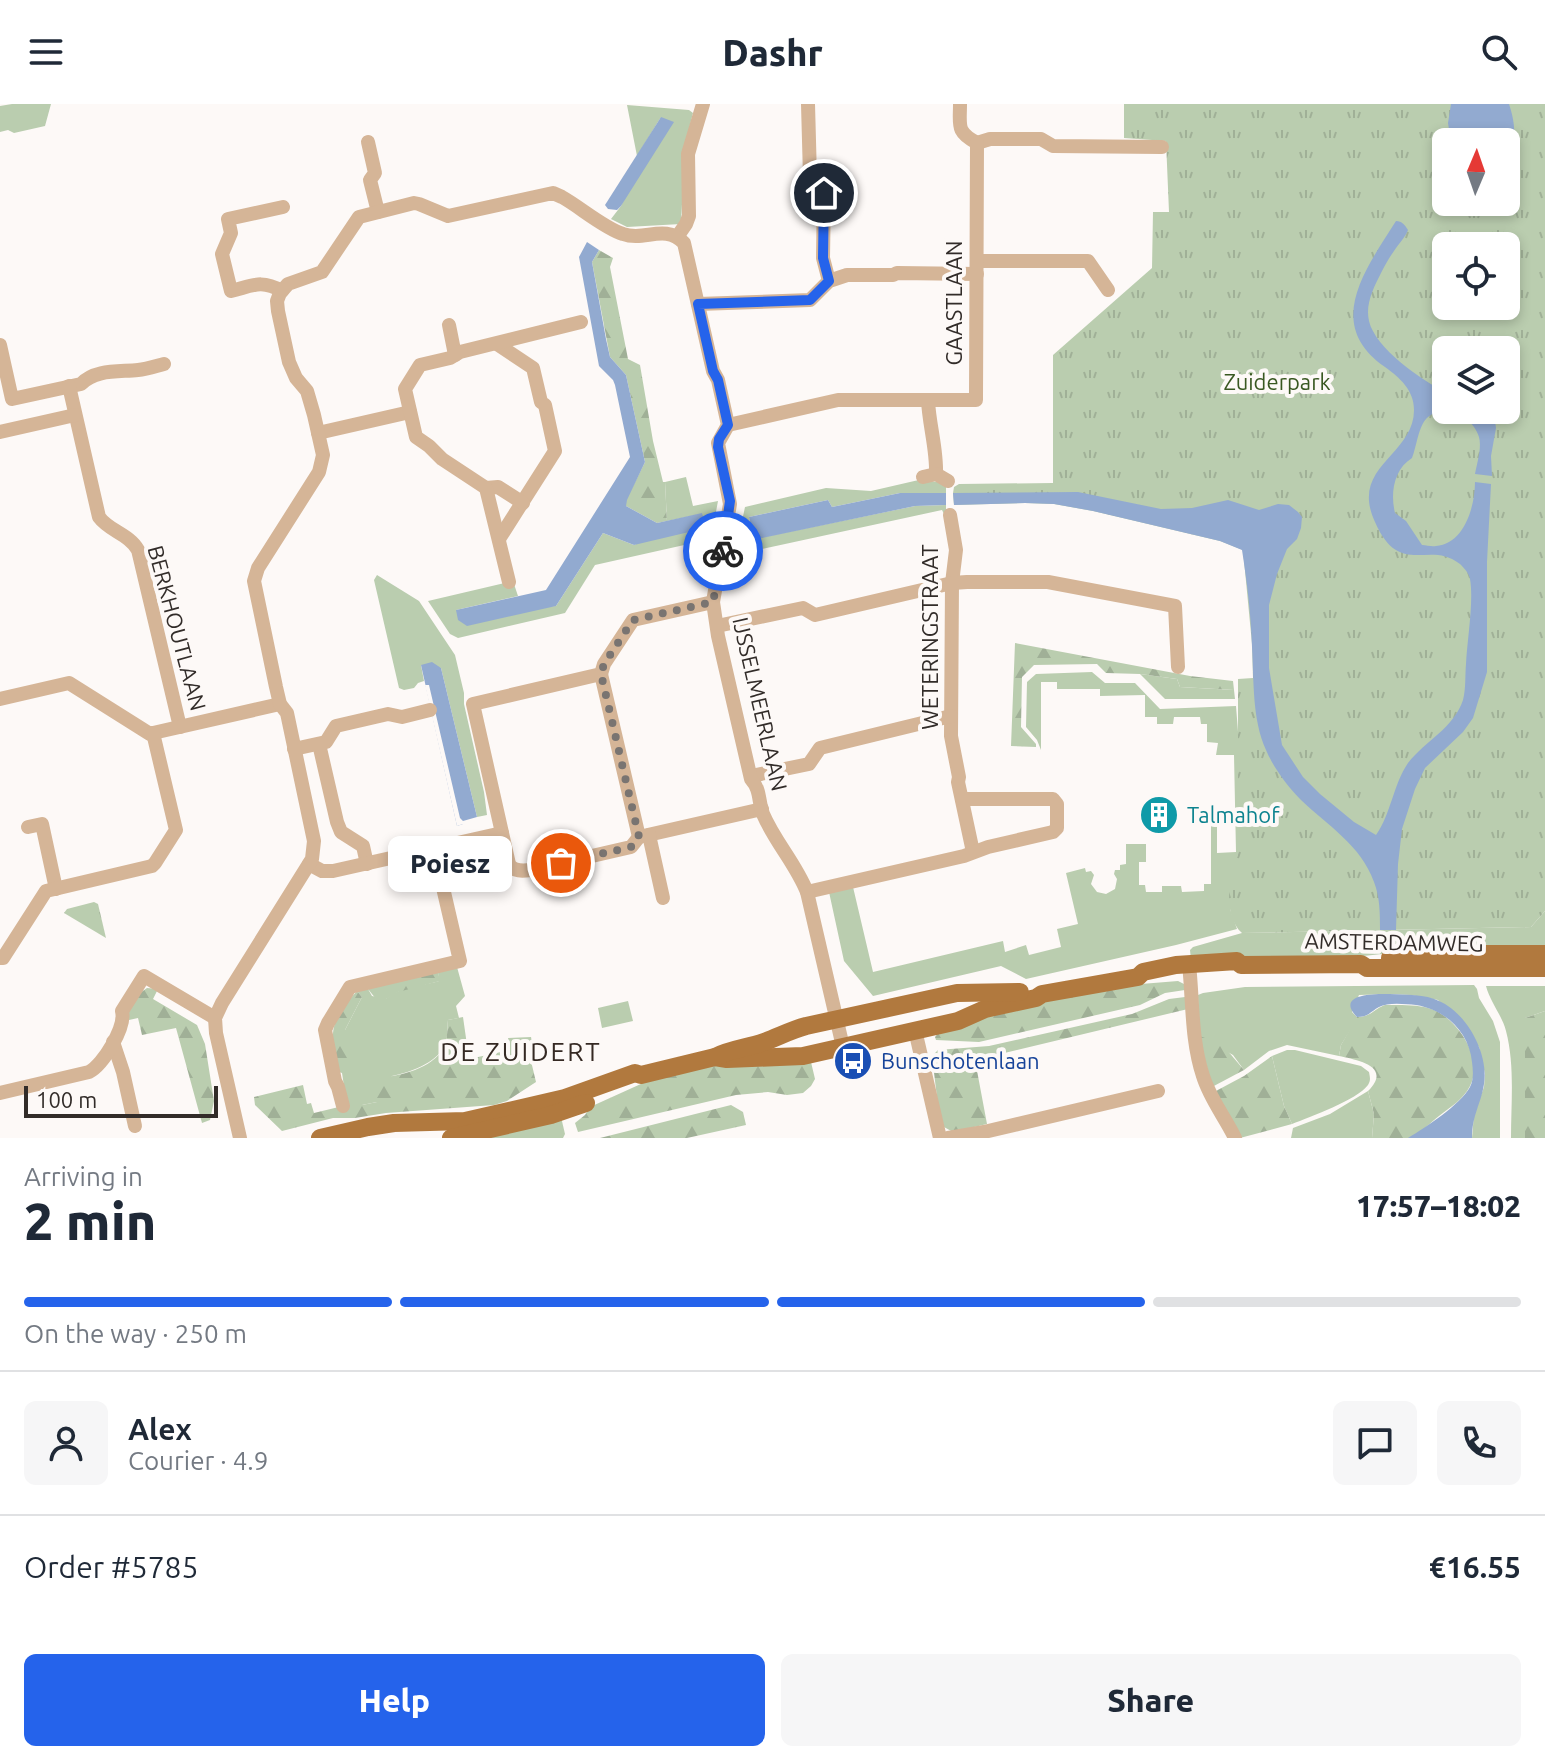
<!DOCTYPE html>
<html lang="en">
<head>
<meta charset="utf-8">
<style>
	:root { --surface:#fff; --page:#f6f6f7; --text:#1f2937; --muted:#747a83; --line:#e0e1e3; --accent:#2563eb }
	body { margin:0; font-family:Ubuntu,sans-serif; background:var(--page); color:var(--text); height:100vh; display:flex; flex-direction:column; font-size:30px; white-space:nowrap }
	* { box-sizing:border-box; margin:0 }
	p { font-size:26px; color:var(--muted) }
	.icon { flex:none; width:44px; height:44px; fill:none; stroke:currentColor; stroke-width:2; stroke-linecap:round; stroke-linejoin:round }
	.map { position:relative; height:1034px; overflow:hidden }
	.drawer { display:flex; flex-direction:column; background:var(--surface); flex:1 }
	.drawer>* { flex:none }
	.needle { width:52px; rotate:2deg }
	.tools { position:absolute; left:1432px; top:24px; display:grid; gap:16px }
	.tools a { display:grid; place-items:center; width:88px; height:88px; border-radius:12px; background:var(--surface); box-shadow:0 4px 12px #0003; font-size:40px }
	.scale { position:absolute; left:24px; bottom:20px; width:194px; box-sizing:border-box; padding-left:8px; border:4px solid #322c29; border-top:0; font-size:22px; line-height:28px; white-space:nowrap; color:#322c29; -webkit-text-stroke:6px #fdf9f7; paint-order:stroke }
	.pin { position:absolute; display:grid; place-items:center; width:68px; height:68px; color:#fff; margin:-34px; border:4px solid #fff; border-radius:50%; box-shadow:0 2px 8px #0007 }
	.courier { position:absolute; display:grid; place-items:center; width:80px; height:80px; margin:-40px; border:6px solid #2563eb; border-radius:50%; background:#fff; color:#222; box-shadow:0 2px 10px #0007 }
	.bubble { position:absolute; height:56px; border-radius:12px; background:var(--surface); box-shadow:0 4px 12px #0003; font-size:26px; font-weight:800; line-height:56px; text-align:center }
	.head em { font-style:normal; font-weight:800 }
	.head div { display:flex; flex-direction:column-reverse }
	.head { display:flex; align-items:center; justify-content:space-between; height:136px; padding:0 24px }
	h1 { font-size:52px; font-weight:800; line-height:60px }
	.bar { display:grid; grid-template-columns:repeat(4,1fr); gap:12px 8px; align-content:center; height:96px; padding:0 24px }
	.bar i { height:10px; border-radius:6px; background:var(--line) }
	.bar .current { background:var(--accent) }
	.bar p { grid-column:span 4 }
	.line { display:flex; align-items:center; gap:20px; padding:0 24px; border-top:2px solid var(--line) }
	.line div { flex:1 }
	.round { display:grid; place-items:center; flex:none; width:84px; height:84px; border-radius:12px; background:var(--page) }
	.cta { display:flex; gap:16px; margin-top:auto; padding:16px 24px }
	.cta a { flex:1; height:92px; border-radius:12px; background:var(--accent); color:#fff; font-size:32px; font-weight:800; line-height:92px; text-align:center }
	.cta a+a { background:var(--page); color:var(--text) }
	header { display:flex; justify-content:space-between; align-items:center; height:104px; padding:0 24px; background:var(--surface); font-size:36px; font-weight:800 }
	.map>svg:first-child { display:block }
	.green { fill:#bacdaf }
	.forest { fill:url(#forest-firs) }
	.park { fill:url(#park-tufts); fill-rule:evenodd }
	.water { fill:#92aad0 }
	.pier { fill:#fdf9f7 }
	.lines { fill:none; stroke-linecap:round; stroke-linejoin:round }
	.minor { stroke:#d5b597; stroke-width:14 }
	.major { stroke:#b1793e; stroke-width:18 }
	.done { stroke:#797471; stroke-width:8; stroke-dasharray:0 14.4 }
	.route { stroke:#2563eb; stroke-width:10 }
	.labels { text-anchor:middle; stroke-width:8; stroke-linejoin:round; paint-order:stroke }
	.street-label { font-size:22px; fill:#322c29; stroke:#fdf9f7 }
	.park-label { font-size:22px; fill:#395821; stroke:#fdf9f7 }
	.culture-label { font-size:22px; fill:#0d838f; stroke:#fdf9f7; text-anchor:start }
	.transit-label { font-size:22px; fill:#164399; stroke:#fdf9f7; text-anchor:start }
	.quarter-label { font-size:26px; letter-spacing:2px; fill:#352923; stroke:#fdf9f7 }
</style>
</head>
<body>
<header><svg class="icon" aria-label="menu" viewBox="0 0 24 24"><path d="M4 6h16M4 12h16M4 18h16"/></svg>Dashr<svg class="icon" aria-label="search" viewBox="0 0 24 24"><circle cx="10" cy="10" r="6"/><path d="M15 15l6 6"/></svg></header>
<div class="map">
<svg width="1545" height="1034" viewBox="0 0 1545 1034">
	<defs>
		<pattern id="forest-firs" width="22" height="20" patternUnits="userSpaceOnUse" patternTransform="scale(2)"><rect width="22" height="20" fill="#bacdaf"/><path d="M5 1l3.5 6h-7zM16 11l3.5 6h-7z" fill="#a0b097"/></pattern>
		<pattern id="park-tufts" width="24" height="20" patternUnits="userSpaceOnUse" patternTransform="scale(2)"><rect width="24" height="20" fill="#bacdaf"/><path d="M3 7l-1-3M5 7V3M7 7l1-3M15 17l-1-3M17 17v-4M19 17l1-3" fill="none" stroke="#a0b097"/></pattern>
	</defs>
	<rect width="100%" height="100%" fill="#fdf9f7"/>
	<g class="green">
		<path d="M12 0H51L45 22 14 29 8 26 0 28V2Z"/>
		<path d="M627 1 689 6 693 9 685 41 681 120 627 123 611 115 621 102 661 13 637 52Z"/>
		<path d="M686 373 693 402 718 397 711 435 595 461 565 509 458 534 450 530 428 497 513 477 518 492 456 506 556 502 603 429 634 441 701 410 667 417 665 378Z"/>
		<path d="M923 375 924 376 943 379 946 383V389H900L832 403 828 396 749 413 753 435 915 402 946 401V408L944 410 942 406 739 450 737 441 745 403 826 384 871 387Z"/>
		<path d="M377 471 419 497 455 551 464 589V600L484 688 487 711 477 713 441 564 421 561 424 577 418 579 414 584 404 586 399 584 374 476Z"/>
		<path d="M1092 568 1105 579H1135L1160 605 1236 602 1241 666 1254 688 1230 805 1237 825 1176 841 1026 875 1001 862 873 892 844 857 829 788 853 783 873 868 1003 837 1005 848 1026 841 1029 851 1061 843 1057 825 1078 820 1066 769 1085 764 1086 768 1091 767 1094 771 1091 780 1097 788 1106 790 1115 785 1117 775 1114 770 1115 766H1120V761L1126 760V740H1146V758H1139V781H1145L1146 788H1162V782H1181L1182 788 1204 787V780H1211V719H1217V749L1236 748 1234 651H1216L1218 639 1207 638V620H1201L1200 613H1174L1173 620H1157V613H1145V591L1100 592V585H1057V578H1041V646L1037 636 1026 623 1027 578 1036 570Z"/>
		<path d="M1140 570 1177 575 1180 583 1234 586 1235 595H1165Z"/>
		<path d="M1545 807V847H1411L1363 852 1191 856 1190 846 1193 843 1242 829 1531 823Z"/>
		<path d="M457 863 465 892 456 902 459 914 448 916C447 925 448 936 444 943 436 959 408 969 392 972L377 998 362 1001H347L344 982 345 926 362 893 357 887 368 885 372 892 386 895C399 883 422 882 439 877L438 868Z"/>
		<path d="M1474 881 1477 885 1479 894 1493 917 1500 938V1034H1472L1474 1010 1484 983 1485 970 1479 943 1438 896 1411 891 1390 890 1359 891 1352 908 1357 913 1356 917 1341 941 1339 952 1287 941 1269 947 1244 966 1233 951 1199 932 1198 891 1203 889 1245 883Z"/>
		<path d="M1486 882H1545V907L1525 914V1034H1511C1511 999 1515 961 1506 927 1502 911 1490 898 1486 882Z"/>
		<path d="M628 897 633 917 602 924 598 904Z"/>
		<path d="M1287 946H1295L1361 962 1369 968C1370 974 1371 976 1368 981 1357 996 1310 1013 1292 1020L1284 1002 1272 952Z"/>
		<path d="M1368 987 1374 1010 1372 1034H1291L1293 1024 1330 1010Z"/>
		<path d="M561 1013 565 1030 563 1034H472Z"/>
	</g>
	<g class="forest">
		<path d="M599 146 613 154 610 163 628 255 640 261 653 337 663 378H665L667 417 657 419 626 402V396L645 358 626 271 610 253 592 158Z"/>
		<path d="M1015 539 1190 572 1233 577 1234 586 1180 583 1177 575 1140 570 1106 569 1097 560 1034 561 1022 573 1021 623 1036 640V643L1011 642Z"/>
		<path d="M438 868 440 877 398 888 383 897 376 895 368 885Z"/>
		<path d="M1178 877 1184 880 1185 886 1165 889 1140 901 979 938 936 936 935 933 940 927 1003 904 1141 880Z"/>
		<path d="M147 884 158 885 153 895 197 921 205 940 214 997 210 1016 202 1019 176 924 142 931 138 914 129 916 127 907 140 889Z"/>
		<path d="M357 887 362 893 345 926 354 980 344 982 342 969 336 967C331 927 328 919 357 887Z"/>
		<path d="M1185 893 1188 905 975 956 987 1020 953 1028 944 1023 939 1010 932 952 938 946 989 942 1132 910 1169 895Z"/>
		<path d="M1385 901C1401 901 1419 900 1434 906 1459 917 1484 955 1470 982 1463 996 1450 1003 1439 1012 1430 1019 1420 1030 1409 1034 1399 1034 1383 1034 1372 1034L1374 1010 1368 987C1393 962 1357 956 1339 952L1341 941 1357 913C1371 913 1374 905 1385 901Z"/>
		<path d="M1545 907V1034H1525V914Z"/>
		<path d="M463 913 469 955 510 946 508 934 531 933 535 956 531 957 536 978 507 997 494 1001 386 1009 355 1014H333L282 1027 255 1001 254 993 303 981 307 1000 311 999 314 1009 347 1001H362L377 998 373 976C397 971 426 968 442 947 448 939 447 926 448 916Z"/>
		<path d="M1199 932 1221 939 1244 966 1212 983Z"/>
		<path d="M1272 952 1284 1002 1292 1020 1240 1034 1214 988 1244 972Z"/>
		<path d="M811 958 815 975 811 982 803 989 787 991 768 988 736 991 578 1028 575 1019 585 1011 590 1003 643 979 712 961Z"/>
		<path d="M731 1001 743 1008 746 1021 687 1034H600Z"/>
	</g>
	<g class="park">
		<path d="M1124 0H1545V807L1531 823 1242 829C1222 811 1229 773 1238 751V575L1253 574 1252 540 1243 446 1220 437 1093 407 1054 400 1025 399 954 401 953 389 954 383 959 380 1053 379V251L1152 164 1153 108H1169L1166 37 1124 34ZM1446 38H1506V98H1446ZM1446 142H1506V202H1446ZM1446 246H1506V306H1446Z"/>
		<path d="M94 798 98 800 106 834 64 809 67 805Z"/>
	</g>
	<g class="water">
		<path d="M1451 0H1509C1516 21 1517 39 1506 58V38H1451L1448 19Z"/>
		<path d="M661 13 674 18 621 102 617 106 608 105 605 101Z"/>
		<path d="M1396 117C1402 117 1405 121 1408 126 1405 134 1399 139 1394 147 1389 154 1385 161 1381 169 1374 183 1365 200 1369 217 1375 244 1422 277 1446 288V306H1488L1494 310 1496 324 1491 352 1492 372 1475 370C1477 359 1482 344 1479 333 1473 313 1446 299 1428 313 1418 322 1417 342 1412 354 1394 365 1390 389 1395 409L1406 417 1422 441C1427 441 1431 443 1436 442 1465 440 1475 401 1475 378L1491 380 1487 458V568L1473 614 1463 628 1425 664 1415 685 1402 725 1398 760 1396 826H1380C1380 810 1380 793 1374 778 1361 741 1328 722 1301 696 1288 683 1273 663 1266 646 1252 615 1254 577 1252 543 1251 511 1247 478 1242 446L1220 437 1093 407 1054 400 1025 399 954 401 953 389 1078 388 1161 405 1192 404 1228 396 1259 406 1278 400 1289 401 1298 408 1302 413 1301 424 1297 435 1287 445 1277 470 1269 501V564L1282 641 1303 673 1320 690 1354 718 1376 731C1391 710 1393 681 1408 659 1425 637 1454 624 1463 596 1466 585 1465 571 1466 560 1467 537 1474 497 1470 475 1469 469 1464 464 1460 460 1429 435 1400 475 1375 418 1349 362 1414 352 1414 306 1414 286 1400 274 1385 263 1323 220 1366 165 1396 117Z"/>
		<path d="M587 138 599 146 592 158 606 235 610 253 626 271 645 358 627 396 626 402 657 419 702 409 706 424 634 441 603 429 556 502 467 522 458 516 456 506 546 486 630 353 615 281 613 276 599 262 579 153Z"/>
		<path d="M900 389H946V401L915 402 753 436 749 413 828 396 832 403Z"/>
		<path d="M432 558 441 564 477 713 463 717V720L457 722 421 561Z"/>
		<path d="M1390 890C1406 891 1425 890 1439 897 1467 909 1489 950 1484 980 1481 1000 1472 1011 1472 1034H1408C1426 1023 1460 1001 1470 983 1474 975 1473 966 1472 958 1469 928 1446 906 1416 901 1405 900 1388 898 1379 903 1370 908 1368 913 1357 913 1334 889 1377 890 1390 890Z"/>
	</g>
	<path class="pier" d="M425 581H429L460 714 463 717V720L457 722Z"/>
	<g class="lines">
		<g class="minor">
			<path d="M808 0 810 73 824 89 823 154 829 177"/>
			<path d="M960 0C960 22 956 28 977 39"/>
			<path d="M368 38 375 69 370 76 378 108"/>
			<path d="M977 39 990 35H1041L1053 42 1162 43"/>
			<path d="M677 133 686 120 689 112 688 50 703 0"/>
			<path d="M977 157H1088L1108 186"/>
			<path d="M282 187C261 175 252 182 231 187L222 150 231 129 228 115 283 103"/>
			<path d="M698 200 810 196 829 177 847 171H893L897 169 977 170"/>
			<path d="M449 221 455 251"/>
			<path d="M497 240 533 264 541 298 545 301 555 347 499 435"/>
			<path d="M0 241 12 295 81 280C95 265 119 268 138 266 147 265 156 262 164 260"/>
			<path d="M69 282 99 413C109 427 129 430 138 446L180 623"/>
			<path d="M928 296C929 321 937 345 936 370"/>
			<path d="M728 321 838 296H976L977 39"/>
			<path d="M0 328 75 311"/>
			<path d="M318 329 410 308"/>
			<path d="M923 373 936 370 948 377"/>
			<path d="M486 384 498 383 523 399"/>
			<path d="M950 411 956 446 952 479 951 632 959 673 958 678 973 748"/>
			<path d="M509 478 486 384 442 355 429 342 416 333 405 285 420 261 450 254 460 248 581 218"/>
			<path d="M713 498 633 516 604 560 601 570 473 600 509 760C513 768 523 767 531 766L631 743 639 733 762 705"/>
			<path d="M717 522 803 504 815 511 952 479 967 478H1048L1175 502 1178 563"/>
			<path d="M601 570 639 733"/>
			<path d="M0 595 69 579 150 630 153 629"/>
			<path d="M153 629 280 600"/>
			<path d="M319 640 337 718 341 728 363 742 367 760"/>
			<path d="M294 645 326 638 336 622 388 610 402 613 430 606"/>
			<path d="M751 672 809 660 820 644 951 612"/>
			<path d="M28 723 42 720 56 785"/>
			<path d="M649 731 663 794"/>
			<path d="M309 760 322 767H333L502 729"/>
			<path d="M807 788 964 752 988 743 1053 728 1057 724V700L1053 695H962"/>
			<path d="M0 854H3L46 787 152 762 155 759 176 726 153 629"/>
			<path d="M1189 860C1193 897 1191 936 1203 972 1210 995 1225 1013 1235 1034"/>
			<path d="M915 926 940 1034"/>
			<path d="M113 938 123 968 135 1022"/>
			<path d="M0 989 89 968C103 961 126 923 122 907L144 872 215 914"/>
			<path d="M343 1002 338 983 335 977 325 926 328 919 350 883 460 857 434 745"/>
			<path d="M240 1034 216 929 215 914 222 899 312 755 314 737 287 609 280 600 276 583 254 477 258 464 319 368 323 351 314 311 307 287 296 274 289 258 278 207 277 197 280 189 288 180 322 168 359 113 414 99 419 100 448 112 553 89 562 93C580 103 604 124 623 130 645 138 664 119 684 139L713 267 718 276 728 321 718 339 730 400 713 498 718 532 751 675C761 686 758 697 763 710 775 738 796 760 807 788L843 943"/>
			<path d="M948 1034 984 1028 1158 987"/>
		</g>
		<g class="major">
			<path d="M1390 854 1430 850H1545"/>
			<path d="M715 953 727 955 803 952 958 917 985 905 1036 894 1042 890 1138 873 1143 868 1176 861 1237 857 1241 861 1361 860 1367 864H1545"/>
			<path d="M320 1034 368 1023 394 1019 465 1017 565 994 635 969 641 971 715 953C731 945 747 944 764 938 778 933 791 926 806 922L957 889 1020 888"/>
			<path d="M451 1034 551 1011 586 999"/>
		</g>
	</g>
	<g class="lines">
		<path class="done" d="M561 759 631 743 639 733 601 570 604 560 633 516 713 498 723 447"/>
		<path class="route" d="M723 447 730 397 718 343 719 335 728 321 718 276 713 267 698 200 810 196 829 177 823 154 824 89"/>
	</g>
	<defs>
		<g id="building-disc" transform="scale(2)"><circle r="9.5" fill="#0f9aa8" stroke="#fdf9f7"/><path d="M-4-6H4V6H1V3H-1V6H-4ZM-2.5-4.3h1.7v1.8h-1.7ZM.8-4.3h1.7v1.8H.8ZM-2.5-1h1.7V.8h-1.7ZM.8-1h1.7V.8H.8Z" fill="#fff"/></g>
		<g id="bus-disc" transform="scale(2)"><circle r="9.5" fill="#1a4fb4" stroke="#fdf9f7"/><path d="M-5-6H5V4H4V6H2V4H-2V6H-4V4H-5ZM-3.5-4V0h7V-4ZM-3.5 1.2v1.5H-2V1.2ZM2 1.2v1.5H3.5V1.2Z" fill="#fff"/></g>
	</defs>
	<g fill-rule="evenodd">
		<use href="#building-disc" x="1159" y="711"/>
		<use href="#bus-disc" x="853" y="957"/>
	</g>
	<g class="labels">
		<g class="street-label">
			<text transform="translate(954 199) rotate(-90)" y="8">GAASTLAAN</text>
			<text transform="translate(177 524) rotate(75)" y="8">BERKHOUTLAAN</text>
			<text transform="translate(930 533) rotate(-90)" y="8">WETERINGSTRAAT</text>
			<text transform="translate(760 600) rotate(77)" y="8">IJSSELMEERLAAN</text>
			<text transform="translate(1394 838) rotate(1)" y="8">AMSTERDAMWEG</text>
		</g>
		<g class="park-label">
			<text x="1277" y="286">Zuiderpark</text>
		</g>
		<g class="culture-label">
			<text x="1187" y="719">Talmahof</text>
		</g>
		<g class="transit-label">
			<text x="881" y="965">Bunschotenlaan</text>
		</g>
		<g class="quarter-label">
			<text x="521" y="957">DE ZUIDERT</text>
		</g>
	</g>
</svg>
<div class="tools">
<a><svg class="needle" viewBox="-14 -14 28 28"><path d="M0-13l5 13h-10z" fill="#e53935"/><path d="M0 13l5-13h-10z" fill="#747a83"/></svg></a>
<a><svg class="icon" aria-label="locate" viewBox="0 0 24 24"><circle cx="12" cy="12" r="6"/><path d="M12 2v4M12 18v4M2 12h4M18 12h4"/></svg></a>
<a><svg class="icon" aria-label="layers" viewBox="0 0 24 24"><path d="M12 4l9 5-9 5-9-5zM3 14l9 5 9-5"/></svg></a>
</div>
<div class="scale">100 m</div>
<div class="pin" style="left:561px;top:759px;background:#ea580c"><svg class="icon" aria-label="bag" viewBox="0 0 24 24"><path d="M5 8h14l-1 12H6zM9 8a3 3 0 0 1 6 0"/></svg></div>
<div class="pin" style="left:824px;top:89px;background:#1f2937"><svg class="icon" aria-label="home" viewBox="0 0 24 24"><path d="M3 11l9-7 9 7M6 9v11h12V9"/></svg></div>
<div class="courier" style="left:723px;top:447px"><svg class="icon" aria-label="bike" viewBox="0 0 24 24"><circle cx="6" cy="16" r="4"/><circle cx="18" cy="16" r="4"/><path d="M6 16l4-8h5l3 8M10 8l3 8H6M13 5h3"/></svg></div>
<div class="bubble" style="left:388px;top:732px;width:124px">Poiesz</div>
</div>
<section class="drawer">
<div class="head"><div><h1>2 min</h1><p>Arriving in</p></div><em>17:57–18:02</em></div>
<div class="bar"><i class="current"></i><i class="current"></i><i class="current"></i><i></i><p>On the way · 250 m</p></div>
<div class="line" style="height:144px"><a class="round"><svg class="icon" aria-label="person" viewBox="0 0 24 24"><circle cx="12" cy="8" r="4"/><path d="M4 21q1-7 8-7t8 7"/></svg></a><div><b>Alex</b><p>Courier · 4.9</p></div><a class="round"><svg class="icon" aria-label="chat" viewBox="0 0 24 24"><path d="M4 5h16v11H9l-5 4z"/></svg></a><a class="round"><svg class="icon" aria-label="phone" viewBox="0 0 24 24"><path d="M5 4h4l2 5-3 2q2 4 5 5l2-3 5 2v4C11 20 4 13 5 4z"/></svg></a></div>
<div class="line" style="height:104px"><div>Order #5785</div><b>€16.55</b></div>
<div class="cta"><a>Help</a><a>Share</a></div>
</section>
</body>
</html>
